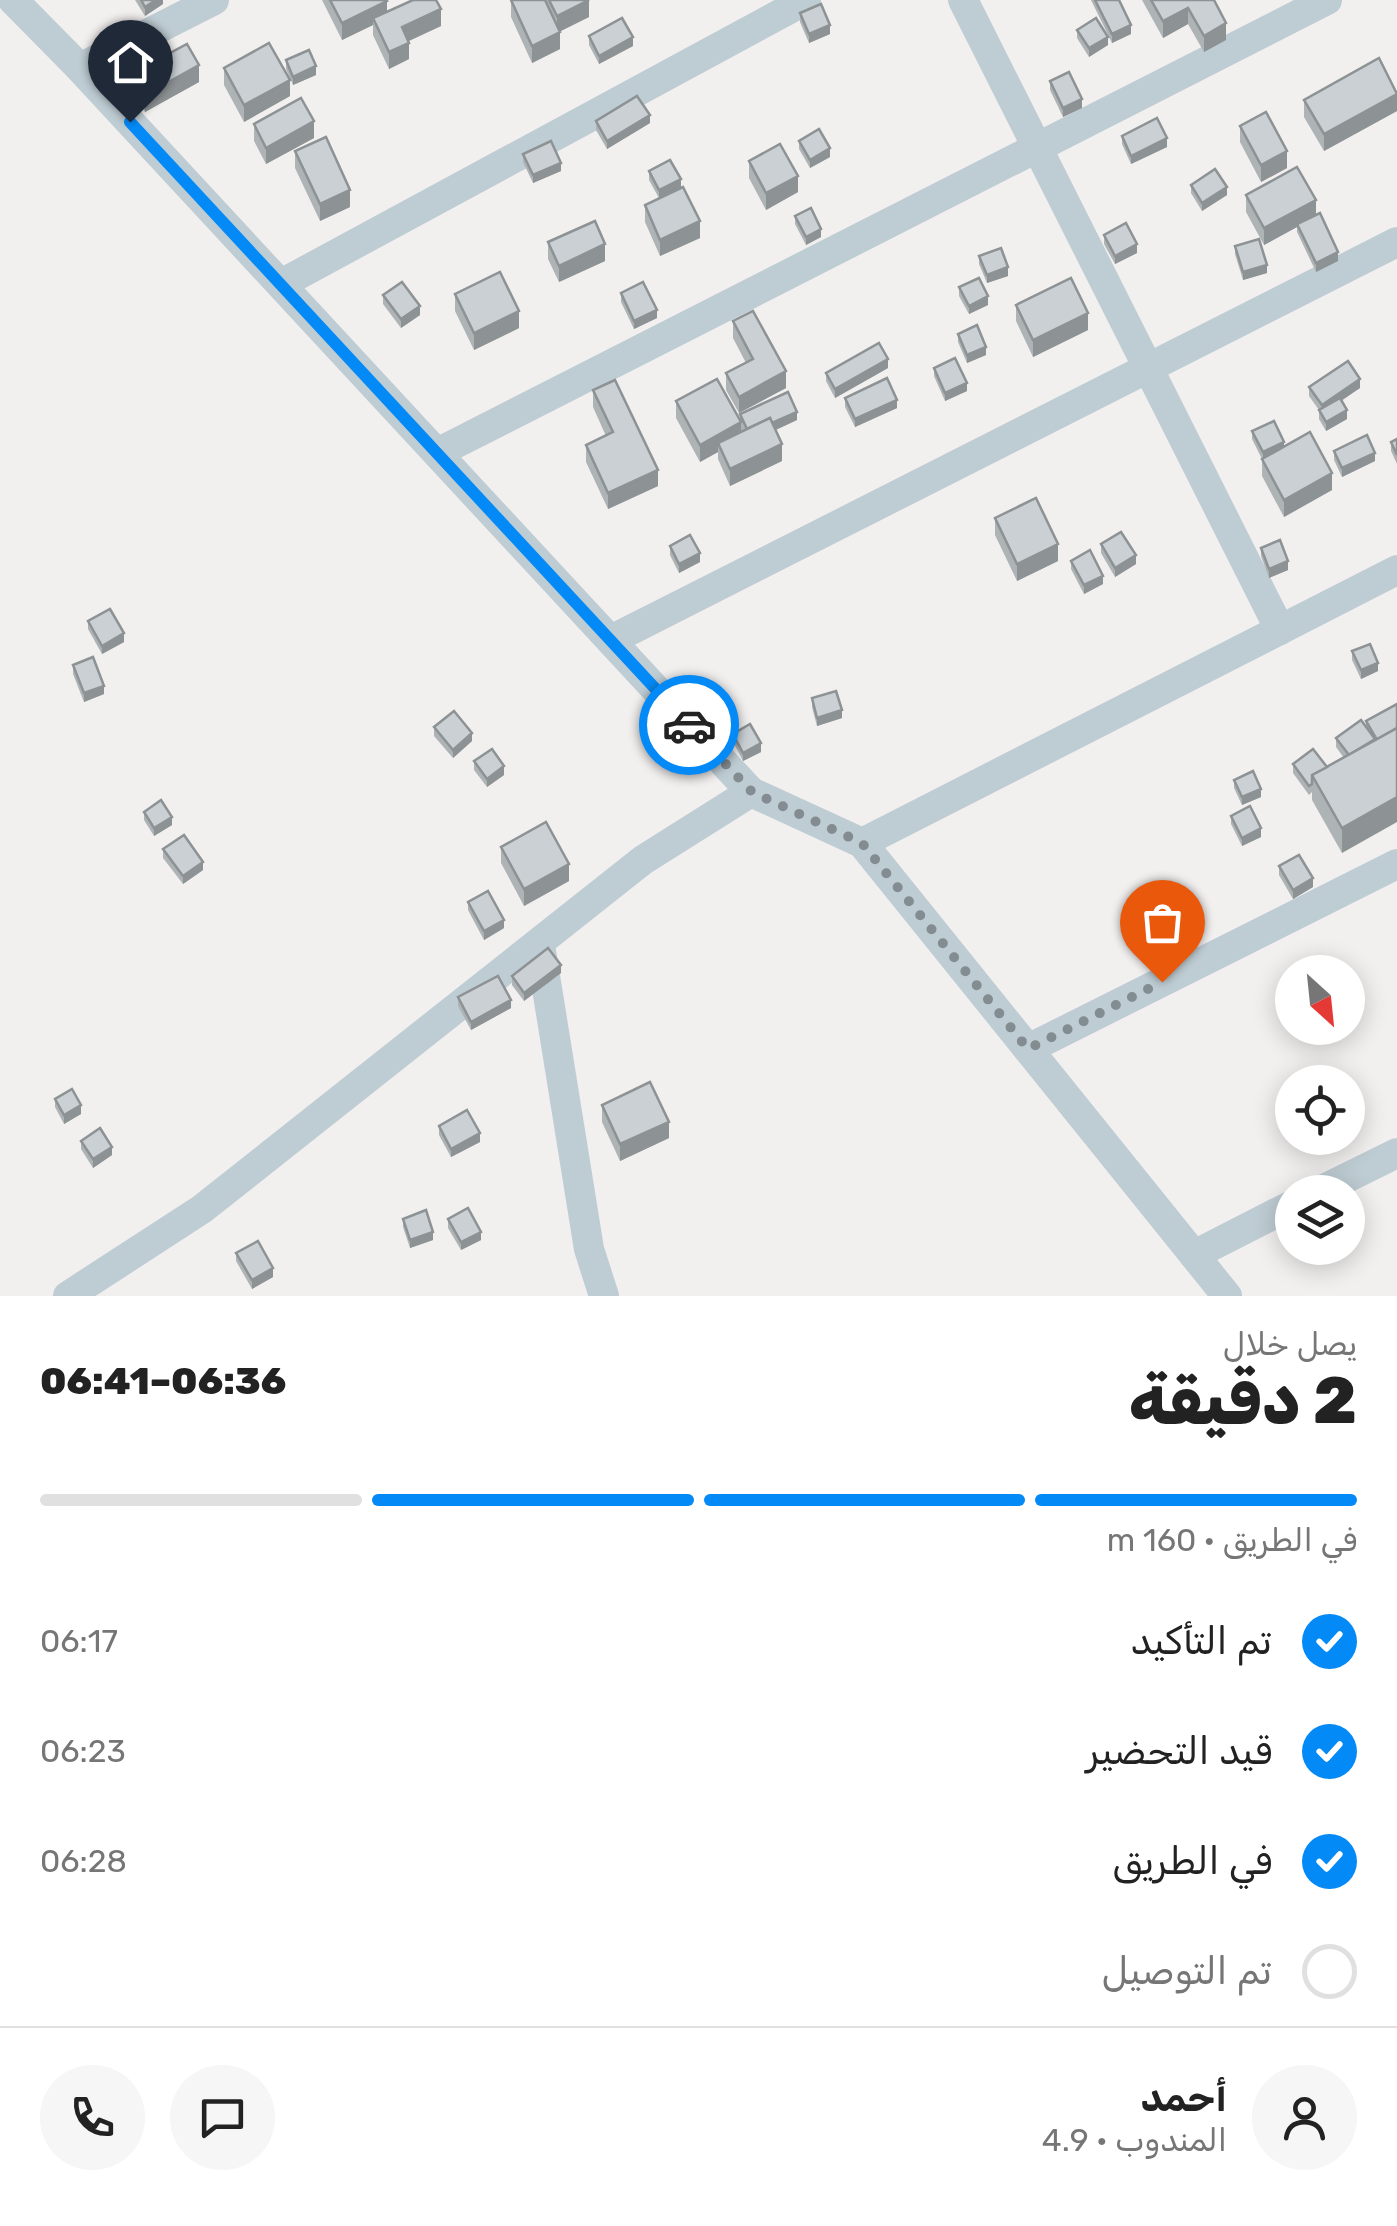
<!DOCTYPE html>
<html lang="ar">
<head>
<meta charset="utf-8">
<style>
	:root { --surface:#fff; --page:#f6f6f6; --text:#222; --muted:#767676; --line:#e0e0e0; --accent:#048af7 }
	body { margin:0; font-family:Rubik,Vazirmatn,sans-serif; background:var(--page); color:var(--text); direction:rtl; height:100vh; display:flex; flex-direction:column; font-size:38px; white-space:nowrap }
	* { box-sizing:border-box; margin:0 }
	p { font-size:32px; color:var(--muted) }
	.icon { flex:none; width:55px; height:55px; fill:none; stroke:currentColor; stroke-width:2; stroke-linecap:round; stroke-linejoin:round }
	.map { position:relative; height:1296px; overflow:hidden; direction:ltr }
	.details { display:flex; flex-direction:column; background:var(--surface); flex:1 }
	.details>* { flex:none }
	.needle { width:65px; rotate:153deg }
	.controls { position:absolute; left:1275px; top:955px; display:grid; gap:20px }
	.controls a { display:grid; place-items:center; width:90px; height:90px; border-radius:50%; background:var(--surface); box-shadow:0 5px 25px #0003; font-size:50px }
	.pin { position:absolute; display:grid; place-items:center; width:85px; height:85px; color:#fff; margin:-102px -42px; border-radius:50% 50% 50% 0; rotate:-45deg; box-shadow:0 0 10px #0007 }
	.pin .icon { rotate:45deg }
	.courier { position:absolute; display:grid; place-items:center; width:100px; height:100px; margin:-50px; border:8px solid #048af7; border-radius:50%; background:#fff; color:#222; box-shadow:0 2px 12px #0007 }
	.headline em { font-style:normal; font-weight:800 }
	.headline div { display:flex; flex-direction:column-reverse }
	.headline { display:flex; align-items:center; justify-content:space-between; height:170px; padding:0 40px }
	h1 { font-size:65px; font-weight:800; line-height:75px }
	.bar { display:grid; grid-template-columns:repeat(4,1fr); gap:15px 10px; align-content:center; height:120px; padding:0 40px }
	.bar i { height:12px; border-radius:8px; background:var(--line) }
	.bar .on { background:var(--accent) }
	.bar p { grid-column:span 4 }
	.line { display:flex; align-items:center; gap:25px; padding:0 40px; border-top:2px solid var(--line) }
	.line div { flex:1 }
	.round { display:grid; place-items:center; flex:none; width:105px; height:105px; border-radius:52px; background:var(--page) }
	ol { padding:0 40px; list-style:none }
	li { display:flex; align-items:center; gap:30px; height:110px }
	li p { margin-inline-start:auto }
	li .icon { padding:10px; border-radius:50%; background:var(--accent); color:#fff; stroke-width:4 }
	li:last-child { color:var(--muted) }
	li i { width:55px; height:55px; border:5px solid var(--line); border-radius:50% }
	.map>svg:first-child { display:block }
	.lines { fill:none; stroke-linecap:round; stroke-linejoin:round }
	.street { stroke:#beccd3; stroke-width:30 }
	.wall { fill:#aeb3b6 }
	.shaded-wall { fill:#8d9294 }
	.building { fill:#cad0d4; stroke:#8d9294; stroke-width:2.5 }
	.done { stroke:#828c91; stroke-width:10; stroke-dasharray:0 18 }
	.route { stroke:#048af7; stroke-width:12 }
</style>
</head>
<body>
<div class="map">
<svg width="1397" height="1296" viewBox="0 0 1397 1296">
	<rect width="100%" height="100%" fill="#f2efef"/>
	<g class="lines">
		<g class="street">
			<path d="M13 0 80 68 751 792 862 843 1227 1296"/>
			<path d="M963 0 1280 630"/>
			<path d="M80 68 214 0"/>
			<path d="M281 284 806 0"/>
			<path d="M437 453 1327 0"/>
			<path d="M611 640 1397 242"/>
			<path d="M862 843 1397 570"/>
			<path d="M540 945 589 1249 604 1296"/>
			<path d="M1028 1049 1397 864"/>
			<path d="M1318 1192 1397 1153"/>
			<path d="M1194 1255 1292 1205"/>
			<path d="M68 1296 202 1209 643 860 751 792"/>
		</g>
	</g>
	<g class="wall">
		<path d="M135 0H163V4L145 16Z"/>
		<path d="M322 0H386L387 12 441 26 409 41V59L389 69 373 35V25L342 40Z"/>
		<path d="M511 0H589V17L560 31V49L532 63 511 17Z"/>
		<path d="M1091 0H1119L1131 34 1112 43Z"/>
		<path d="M1142 0H1214L1226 40 1204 52 1188 24 1163 38Z"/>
		<path d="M800 13 830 34 809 43 800 22Z"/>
		<path d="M1077 30 1108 45 1089 57 1077 38Z"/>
		<path d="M589 36 633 46 599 64 589 45Z"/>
		<path d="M286 60 316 75 293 85 286 69Z"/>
		<path d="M224 68 290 96 244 122 224 85Z"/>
		<path d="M133 73 199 82 145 112 133 89Z"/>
		<path d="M1050 81 1082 108 1063 117 1050 90Z"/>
		<path d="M1397 91V111L1324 151 1304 117V100Z"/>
		<path d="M596 121 650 123 607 149 596 130Z"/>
		<path d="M254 124 314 138 266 164 254 141Z"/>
		<path d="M1240 126 1287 168 1261 182 1240 142Z"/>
		<path d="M1122 136 1167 147 1131 164 1122 144Z"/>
		<path d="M799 141 830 157 810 168 799 149Z"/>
		<path d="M295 151 350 207 320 221 295 168Z"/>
		<path d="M523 154 561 171 533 183 523 162Z"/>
		<path d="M749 161 798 192 766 210 749 178Z"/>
		<path d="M649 171 681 187 700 238 660 256 645 222V205L659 198 649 180Z"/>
		<path d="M1191 185 1227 195 1202 211 1191 193Z"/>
		<path d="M1246 195 1316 215 1338 261 1316 272 1297 232V227L1264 245 1246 212Z"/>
		<path d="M795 216 821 237 806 245 795 224Z"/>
		<path d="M1104 235 1137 253 1115 264 1104 244Z"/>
		<path d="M548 242 605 261 559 282 548 259Z"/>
		<path d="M1235 246 1267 273 1243 280 1235 254Z"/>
		<path d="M979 256 1008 276 987 283 979 264Z"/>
		<path d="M959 287 988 305 969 314 959 296Z"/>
		<path d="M621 293 657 318 634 329 621 302Z"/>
		<path d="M455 294 519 328 474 350 455 311Z"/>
		<path d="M383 295 420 315 401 328 383 304Z"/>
		<path d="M1016 305 1088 330 1033 357 1016 321Z"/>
		<path d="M733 321 786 388 739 413 726 390V373L746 363 733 338Z"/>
		<path d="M958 334 986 355 967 363 958 342Z"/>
		<path d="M888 368 835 398 826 381V373Z"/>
		<path d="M934 368 967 391 945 401 934 376Z"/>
		<path d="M1309 387 1360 388 1341 400 1347 419 1326 431 1319 419V410L1309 396Z"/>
		<path d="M593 390 658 486 608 509 586 462V445L606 436 593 407Z"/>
		<path d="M845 398 897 408 855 427 845 407Z"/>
		<path d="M676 401 740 420V414L797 420 776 430 782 461 730 486 718 459V452L700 462 676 418Z"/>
		<path d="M1252 431 1284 447 1332 490 1284 517 1262 476V459L1252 439Z"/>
		<path d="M1397 439V464L1391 451V442Z"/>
		<path d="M1334 451 1375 461 1342 477 1334 460Z"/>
		<path d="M995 518 1058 561 1017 581 995 535Z"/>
		<path d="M1101 544 1136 564 1115 577 1101 553Z"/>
		<path d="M670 546 700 562 679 573 670 555Z"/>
		<path d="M1261 548 1288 570 1269 578 1261 556Z"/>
		<path d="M1071 561 1103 584 1084 594 1071 569Z"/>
		<path d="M88 621 124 642 102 654 88 629Z"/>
		<path d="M1352 651 1378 671 1361 679 1352 660Z"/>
		<path d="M73 665 104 694 84 702 73 674Z"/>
		<path d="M812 698 842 718 817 726 812 707Z"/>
		<path d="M1397 704 1342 853 1312 800V792L1309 795 1293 773V764L1327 767 1344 758 1336 747V738L1366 727V721Z"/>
		<path d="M434 727 472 741 453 758 434 736Z"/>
		<path d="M733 734 761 752 743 761 733 742Z"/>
		<path d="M474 761 504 775 487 787 474 770Z"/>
		<path d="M1234 780 1261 797 1242 805 1234 788Z"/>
		<path d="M144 812 172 825 154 836 144 820Z"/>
		<path d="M1231 816 1261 837 1242 846 1231 824Z"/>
		<path d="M501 847 569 881 524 906 501 863Z"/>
		<path d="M163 849 203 870 183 884 163 858Z"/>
		<path d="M1279 866 1313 887 1293 899 1279 875Z"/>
		<path d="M468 902 504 928 484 940 468 910Z"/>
		<path d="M561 973 524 1001 512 985V976Z"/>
		<path d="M458 997 511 1008 471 1030 458 1006Z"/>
		<path d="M55 1099 81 1114 64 1124 55 1107Z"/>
		<path d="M602 1105 669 1138 620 1161 602 1122Z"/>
		<path d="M439 1126 480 1142 451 1157 439 1135Z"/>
		<path d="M81 1141 112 1155 93 1168 81 1149Z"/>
		<path d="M403 1219 433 1240 410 1248 403 1227Z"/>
		<path d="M448 1219 481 1240 461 1250 448 1228Z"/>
		<path d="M236 1253 273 1277 252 1289 236 1261Z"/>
	</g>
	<g class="shaded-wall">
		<path d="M156 0H163V4L145 16V7Z"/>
		<path d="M589 0V17L557 33V16Z"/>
		<path d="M387 1V18H373V25L342 40V23Z"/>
		<path d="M1188 8V24L1163 38V21Z"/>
		<path d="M441 9V26L402 44V27Z"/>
		<path d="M1226 23V40L1204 52V36Z"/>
		<path d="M830 25V34L809 43V34Z"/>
		<path d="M1131 25V34L1112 43V34Z"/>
		<path d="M560 32V49L532 63V46Z"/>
		<path d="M633 37V46L599 64V56Z"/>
		<path d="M1108 37V45L1089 57V48Z"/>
		<path d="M409 43V59L389 69V52Z"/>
		<path d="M199 65V82L145 112V95Z"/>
		<path d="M316 66V75L293 85V77Z"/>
		<path d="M290 80V96L244 122V105Z"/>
		<path d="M1397 94V111L1324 151V134Z"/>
		<path d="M1082 99V108L1063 117V108Z"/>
		<path d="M650 115V123L607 149V141Z"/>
		<path d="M314 121V138L266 164V148Z"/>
		<path d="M1167 138V147L1131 164V156Z"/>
		<path d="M830 148V157L810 168V160Z"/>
		<path d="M1287 151V168L1261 182V165Z"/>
		<path d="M561 163V171L533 183V175Z"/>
		<path d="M798 176V192L766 210V193Z"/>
		<path d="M681 179V187L659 199V190Z"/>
		<path d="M1227 187V195L1202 211V203Z"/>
		<path d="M350 190V207L320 221V204Z"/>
		<path d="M1316 200V217L1297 224V227L1264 245V228Z"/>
		<path d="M700 221V238L660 256V240Z"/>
		<path d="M821 229V237L806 245V237Z"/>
		<path d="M605 244V261L559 282V266Z"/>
		<path d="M1137 244V253L1115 264V256Z"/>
		<path d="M1338 252V261L1316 272V263Z"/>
		<path d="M1267 265V273L1243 280V272Z"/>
		<path d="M1008 267V276L987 283V275Z"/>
		<path d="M988 296V305L969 314V306Z"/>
		<path d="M420 306V315L401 328V319Z"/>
		<path d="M657 310V318L634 329V321Z"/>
		<path d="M519 311V328L474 350V333Z"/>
		<path d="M1088 313V330L1033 357V340Z"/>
		<path d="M986 347V355L967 363V355Z"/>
		<path d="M888 359V368L835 398V389Z"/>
		<path d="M786 371V388L739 413V397Z"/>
		<path d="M1360 379V388L1322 414V405Z"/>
		<path d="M967 383V391L945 401V393Z"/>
		<path d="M897 400V408L855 427V419Z"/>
		<path d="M1347 410V419L1326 431V422Z"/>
		<path d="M797 412V420L749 442V434Z"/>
		<path d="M741 422V439L718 443V452L700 462V445Z"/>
		<path d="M1284 442V450L1263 461V452Z"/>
		<path d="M782 444V461L730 486V469Z"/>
		<path d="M1375 453V461L1342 477V468Z"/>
		<path d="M658 470V486L608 509V493Z"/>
		<path d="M1332 473V490L1284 517V500Z"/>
		<path d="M1058 544V561L1017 581V564Z"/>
		<path d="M700 553V562L679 573V564Z"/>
		<path d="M1136 555V564L1115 577V568Z"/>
		<path d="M1288 561V570L1269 578V569Z"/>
		<path d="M1103 576V584L1084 594V585Z"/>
		<path d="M124 633V642L102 654V646Z"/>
		<path d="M1378 663V671L1361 679V670Z"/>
		<path d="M104 686V694L84 702V693Z"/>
		<path d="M842 710V718L817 726V718Z"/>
		<path d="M472 733V741L453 758V750Z"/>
		<path d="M761 743V752L743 761V753Z"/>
		<path d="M504 766V775L487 787V779Z"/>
		<path d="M1261 789V797L1242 805V797Z"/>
		<path d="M1397 797V822L1342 853V828Z"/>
		<path d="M172 817V825L154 836V828Z"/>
		<path d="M1261 828V837L1242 846V838Z"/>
		<path d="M203 862V870L183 884V876Z"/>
		<path d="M569 864V881L524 906V889Z"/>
		<path d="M1313 878V887L1293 899V890Z"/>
		<path d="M504 920V928L484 940V931Z"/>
		<path d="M561 965V973L524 1001V993Z"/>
		<path d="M511 1000V1008L471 1030V1022Z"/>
		<path d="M81 1105V1114L64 1124V1115Z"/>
		<path d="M669 1122V1138L620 1161V1144Z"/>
		<path d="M480 1133V1142L451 1157V1149Z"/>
		<path d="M112 1147V1155L93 1168V1159Z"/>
		<path d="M433 1232V1240L410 1248V1240Z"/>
		<path d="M481 1232V1240L461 1250V1242Z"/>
		<path d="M273 1268V1277L252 1289V1280Z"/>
	</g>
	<g class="building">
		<path d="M141 0H156L145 7Z"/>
		<path d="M330 0H386L387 1 342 23Z"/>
		<path d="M413 0H436L441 9 402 27 409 43 389 52 373 18Z"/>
		<path d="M511 0H545L560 32 532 46Z"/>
		<path d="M549 0H589L557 16Z"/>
		<path d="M1095 0H1119L1131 25 1112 34Z"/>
		<path d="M1151 0H1214L1226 23 1204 36 1188 8 1163 21Z"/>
		<path d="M821 4 830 25 809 34 800 13Z"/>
		<path d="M622 18 633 37 599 56 589 36Z"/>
		<path d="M1096 18 1108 37 1089 48 1077 30Z"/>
		<path d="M269 43 290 80 244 105 224 68Z"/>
		<path d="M187 44 199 65 145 95 133 73Z"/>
		<path d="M309 50 316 66 293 77 286 60Z"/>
		<path d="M1379 58 1397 94 1324 134 1304 100Z"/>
		<path d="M1069 72 1082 99 1063 108 1050 81Z"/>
		<path d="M637 96 650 115 607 141 596 121Z"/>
		<path d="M301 98 314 121 266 148 254 124Z"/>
		<path d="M1266 112 1287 151 1261 165 1240 126Z"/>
		<path d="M1157 118 1167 138 1131 156 1122 136Z"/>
		<path d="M819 129 830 148 810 160 799 141Z"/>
		<path d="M326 137 350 190 320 204 295 151Z"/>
		<path d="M551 141 561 163 533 175 523 154Z"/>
		<path d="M780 144 798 176 766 193 749 161Z"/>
		<path d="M670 160 681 179 659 190 649 171Z"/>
		<path d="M1297 167 1316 200 1264 228 1246 195Z"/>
		<path d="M1215 169 1227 187 1202 203 1191 185Z"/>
		<path d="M683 187 700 221 660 240 645 205Z"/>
		<path d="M811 208 821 229 806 237 795 216Z"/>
		<path d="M1320 213 1338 252 1316 263 1297 224Z"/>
		<path d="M595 221 605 244 559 266 548 242Z"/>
		<path d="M1126 223 1137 244 1115 256 1104 235Z"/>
		<path d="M1259 239 1267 265 1243 272 1235 246Z"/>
		<path d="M1001 248 1008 267 987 275 979 256Z"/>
		<path d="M500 272 519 311 474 333 455 294Z"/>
		<path d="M979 278 988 296 969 306 959 287Z"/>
		<path d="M1071 278 1088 313 1033 340 1016 305Z"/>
		<path d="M402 282 420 306 401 319 383 295Z"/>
		<path d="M643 282 657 310 634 321 621 293Z"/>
		<path d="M753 311 786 371 739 397 726 373 753 359 733 321Z"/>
		<path d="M977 325 986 347 967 355 958 334Z"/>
		<path d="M879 343 888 359 835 389 826 373Z"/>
		<path d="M955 358 967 383 945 393 934 368Z"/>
		<path d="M1348 361 1360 379 1322 405 1309 387Z"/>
		<path d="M887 378 897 400 855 419 845 398Z"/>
		<path d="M717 379 741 422 700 445 676 401Z"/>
		<path d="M615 380 658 470 608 493 586 445 613 432 593 390Z"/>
		<path d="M788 392 797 412 772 423 770 418 747 429 740 414Z"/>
		<path d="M1340 398 1347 410 1326 422 1319 410Z"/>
		<path d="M770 418 782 444 730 469 718 443Z"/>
		<path d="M1274 421 1284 442 1263 452 1252 431Z"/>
		<path d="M1310 432 1332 473 1284 500 1262 459Z"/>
		<path d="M1367 435 1375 453 1342 468 1334 451Z"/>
		<path d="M1397 439V455L1391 442Z"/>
		<path d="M1036 498 1058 544 1017 564 995 518Z"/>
		<path d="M1121 532 1136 555 1115 568 1101 544Z"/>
		<path d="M690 535 700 553 679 564 670 546Z"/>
		<path d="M1280 540 1288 561 1269 569 1261 548Z"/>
		<path d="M1090 550 1103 576 1084 585 1071 561Z"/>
		<path d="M110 609 124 633 102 646 88 621Z"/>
		<path d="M1370 644 1378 663 1361 670 1352 651Z"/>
		<path d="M93 657 104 686 84 693 73 665Z"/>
		<path d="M836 691 842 710 817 718 812 698Z"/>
		<path d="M1397 704V728L1377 740 1366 721Z"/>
		<path d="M454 711 472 733 453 750 434 727Z"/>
		<path d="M1361 720 1375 739 1349 755 1336 738Z"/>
		<path d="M750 724 761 743 743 753 733 734Z"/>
		<path d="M1397 728V797L1342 828 1312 775Z"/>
		<path d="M492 749 504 766 487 779 474 761Z"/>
		<path d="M1313 749 1327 767 1312 775V784L1309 786 1293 764Z"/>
		<path d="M1253 771 1261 789 1242 797 1234 780Z"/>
		<path d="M161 800 172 817 154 828 144 812Z"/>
		<path d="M1250 806 1261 828 1242 838 1231 816Z"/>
		<path d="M546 822 569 864 524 889 501 847Z"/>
		<path d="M184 835 203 862 183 876 163 849Z"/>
		<path d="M1299 855 1313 878 1293 890 1279 866Z"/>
		<path d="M488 891 504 920 484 931 468 902Z"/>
		<path d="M548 948 561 965 524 993 512 976Z"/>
		<path d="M498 976 511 1000 471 1022 458 997Z"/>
		<path d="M650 1082 669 1122 620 1144 602 1105Z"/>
		<path d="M72 1089 81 1105 64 1115 55 1099Z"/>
		<path d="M467 1110 480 1133 451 1149 439 1126Z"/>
		<path d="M100 1128 112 1147 93 1159 81 1141Z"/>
		<path d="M468 1208 481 1232 461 1242 448 1219Z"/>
		<path d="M426 1210 433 1232 410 1240 403 1219Z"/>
		<path d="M258 1241 273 1268 252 1280 236 1253Z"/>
	</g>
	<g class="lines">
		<path class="done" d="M689 725 752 792 862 843 1028 1049 1162 982"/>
		<path class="route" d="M130 122 689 725"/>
	</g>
</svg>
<div class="controls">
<a><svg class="needle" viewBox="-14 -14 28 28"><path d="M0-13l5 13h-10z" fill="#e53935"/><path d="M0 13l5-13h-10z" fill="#767676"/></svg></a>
<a><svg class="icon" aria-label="locate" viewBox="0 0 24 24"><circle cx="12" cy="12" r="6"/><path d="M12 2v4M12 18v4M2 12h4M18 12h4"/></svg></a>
<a><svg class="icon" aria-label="layers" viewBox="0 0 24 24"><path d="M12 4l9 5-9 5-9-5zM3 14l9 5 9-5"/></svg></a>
</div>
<div class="pin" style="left:1162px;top:982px;background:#ea580c"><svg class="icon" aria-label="bag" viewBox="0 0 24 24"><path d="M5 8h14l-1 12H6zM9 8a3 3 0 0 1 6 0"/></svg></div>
<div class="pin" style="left:130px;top:122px;background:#1f2937"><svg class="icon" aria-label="home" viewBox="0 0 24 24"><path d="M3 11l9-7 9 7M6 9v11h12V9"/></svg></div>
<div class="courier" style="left:689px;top:725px"><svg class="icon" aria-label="car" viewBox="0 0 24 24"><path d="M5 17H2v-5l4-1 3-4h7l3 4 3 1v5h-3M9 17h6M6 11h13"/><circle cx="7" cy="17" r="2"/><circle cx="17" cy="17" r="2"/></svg></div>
</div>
<section class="details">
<div class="headline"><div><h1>2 دقيقة</h1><p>يصل خلال</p></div><em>06:36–06:41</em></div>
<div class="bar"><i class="on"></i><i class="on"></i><i class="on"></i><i></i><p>في الطريق · 160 m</p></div>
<ol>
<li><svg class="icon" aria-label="check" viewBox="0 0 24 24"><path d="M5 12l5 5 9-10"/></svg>تم التأكيد<p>06:17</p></li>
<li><svg class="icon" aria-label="check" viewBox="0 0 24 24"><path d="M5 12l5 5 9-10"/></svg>قيد التحضير<p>06:23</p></li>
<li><svg class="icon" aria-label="check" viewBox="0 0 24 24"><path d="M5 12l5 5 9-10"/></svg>في الطريق<p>06:28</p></li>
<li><i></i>تم التوصيل</li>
</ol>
<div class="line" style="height:180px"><a class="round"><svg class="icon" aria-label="person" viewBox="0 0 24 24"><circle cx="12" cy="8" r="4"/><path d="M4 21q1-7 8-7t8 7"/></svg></a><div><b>أحمد</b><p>المندوب · 4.9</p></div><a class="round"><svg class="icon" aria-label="chat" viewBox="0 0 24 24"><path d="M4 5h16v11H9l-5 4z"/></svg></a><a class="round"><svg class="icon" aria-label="phone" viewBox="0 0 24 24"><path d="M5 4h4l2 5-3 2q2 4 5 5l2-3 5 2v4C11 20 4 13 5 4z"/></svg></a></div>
</section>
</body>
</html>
